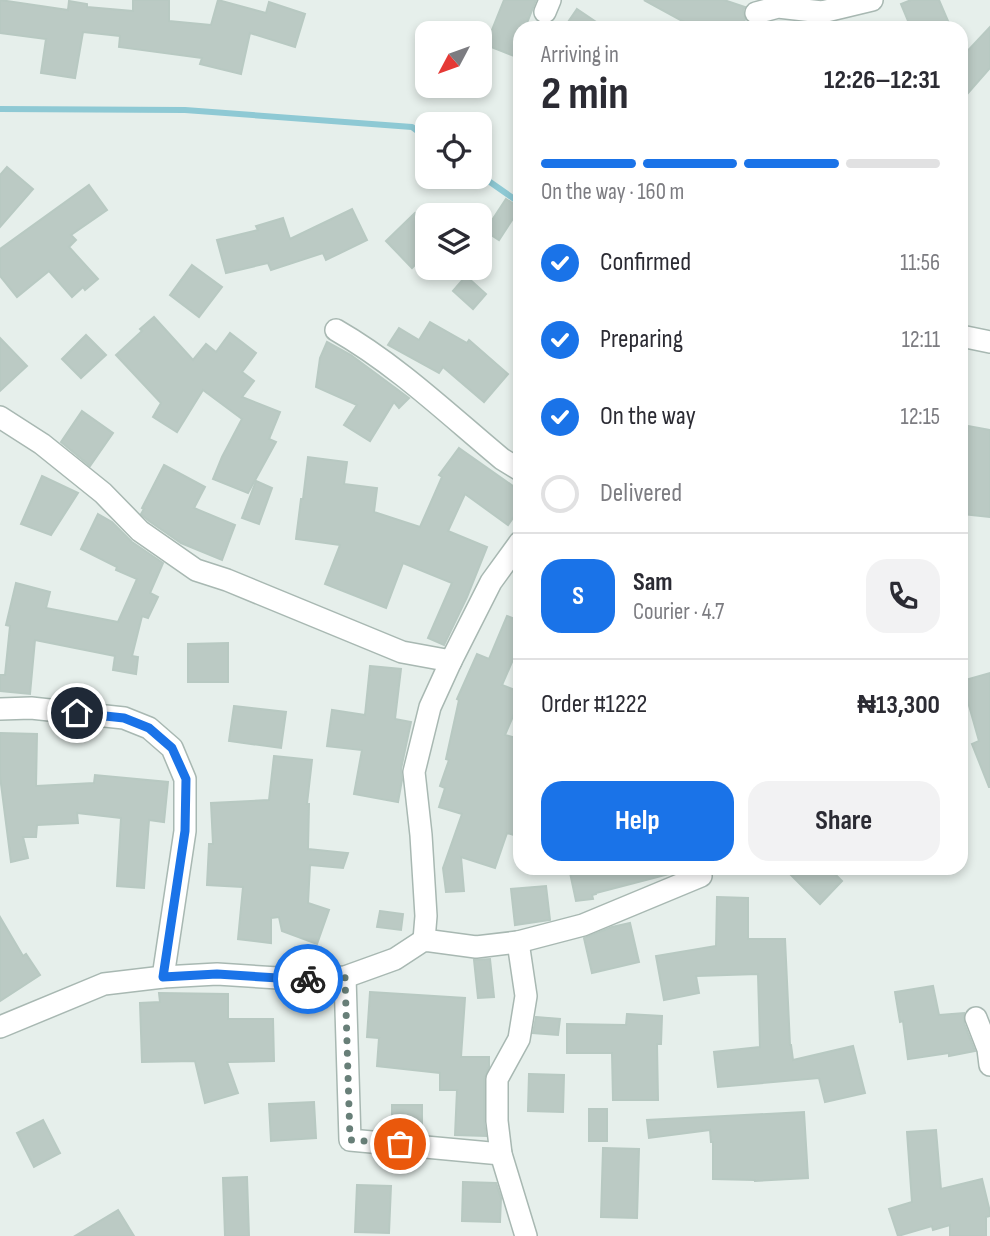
<!DOCTYPE html>
<html lang="en">
<head>
<meta charset="utf-8">
<style>
	:root { --surface:#fff; --page:#f2f2f3; --text:#2b2b33; --muted:#7c7c81; --line:#e1e1e2; --accent:#1a73e8 }
	body { margin:0; font-family:"Sofia Sans Condensed",sans-serif; background:var(--page); color:var(--text); height:100vh; display:flex; flex-direction:column; font-size:26px; white-space:nowrap }
	* { box-sizing:border-box; margin:0 }
	p { font-size:23px; color:var(--muted) }
	.icon { flex:none; width:38px; height:38px; fill:none; stroke:currentColor; stroke-width:2; stroke-linecap:round; stroke-linejoin:round }
	.map { position:relative; flex:1; overflow:hidden }
	.side { position:absolute; left:513px; top:21px; width:455px; height:854px; display:flex; flex-direction:column; background:var(--surface); border-radius:21px; box-shadow:0 4px 10px #0003 }
	.side>* { flex:none }
	.needle { width:46px; rotate:229deg }
	.fabs { position:absolute; left:415px; top:21px; display:grid; gap:14px }
	.fabs a { display:grid; place-items:center; width:77px; height:77px; border-radius:14px; background:var(--surface); box-shadow:0 4px 10px #0003; font-size:35px }
	.pin { position:absolute; display:grid; place-items:center; width:60px; height:60px; color:#fff; margin:-30px; border:4px solid #fff; border-radius:50%; box-shadow:0 2px 7px #0007 }
	.courier { position:absolute; display:grid; place-items:center; width:70px; height:70px; margin:-35px; border:5px solid #1a73e8; border-radius:50%; background:#fff; color:#222; box-shadow:0 2px 9px #0007 }
	.headline em { font-style:normal; font-weight:700 }
	.headline div { display:flex; flex-direction:column-reverse }
	.headline { display:flex; align-items:center; justify-content:space-between; height:119px; padding:0 28px }
	h1 { font-size:46px; font-weight:700; line-height:52px }
	.bar { display:grid; grid-template-columns:repeat(4,1fr); gap:10px 7px; align-content:center; height:84px; padding:0 28px }
	.bar i { height:9px; border-radius:5px; background:var(--line) }
	.bar .current { background:var(--accent) }
	.bar p { grid-column:span 4 }
	.line { display:flex; align-items:center; gap:18px; padding:0 28px; border-top:2px solid var(--line) }
	.line div { flex:1 }
	.round { display:grid; place-items:center; flex:none; width:74px; height:74px; border-radius:21px; background:var(--page) }
	ol { padding:0 28px; list-style:none }
	li { display:flex; align-items:center; gap:21px; height:77px }
	li p { margin-inline-start:auto }
	li .icon { padding:7px; border-radius:50%; background:var(--accent); color:#fff; stroke-width:4 }
	li:last-child { color:var(--muted) }
	li i { width:38px; height:38px; border:4px solid var(--line); border-radius:50% }
	.cta { display:flex; gap:14px; margin-top:auto; padding:14px 28px }
	.cta a { flex:1; height:80px; border-radius:21px; background:var(--accent); color:#fff; font-size:28px; font-weight:700; line-height:80px; text-align:center }
	.cta a+a { background:var(--page); color:var(--text) }
	.map>svg:first-child { display:block }
	.lines { fill:none; stroke-linecap:round; stroke-linejoin:round }
	.stream { stroke:#8ec9d4; stroke-width:6 }
	.building { fill:#bbcac4; stroke:#b8c9c2; stroke-width:2 }
	.minor-casing { stroke:#a8b8b2; stroke-width:24 }
	.minor { stroke:#fff; stroke-width:21 }
	.done { stroke:#687f78; stroke-width:7; stroke-dasharray:0 12.6 }
	.route { stroke:#1a73e8; stroke-width:9 }
</style>
</head>
<body>
<div class="map">
<svg width="990" height="1236" viewBox="0 0 990 1236">
	<rect width="100%" height="100%" fill="#e6efeb"/>
	<g class="lines">
		<g class="stream">
			<path d="M0 109 185 110 412 127 427 138"/>
			<path d="M480 175 520 203"/>
		</g>
	</g>
	<g class="building">
		<path d="M0 0 68 10 69 1 87 4V7L133 11V0H169V21L211 25 218 0 266 13 269 2 305 14 295 47 250 33 241 74 200 64 202 58 119 47 120 36 83 32 75 78 41 73 46 39 0 33Z"/>
		<path d="M504 0H536L525 28H520V41L514 56 486 45Z"/>
		<path d="M644 0H724L745 7 743 10 745 19 743 28H695Z"/>
		<path d="M911 0H939L951 28H911L901 4Z"/>
		<path d="M577 9 605 28H564Z"/>
		<path d="M990 27V68L961 101V58Z"/>
		<path d="M7 167 33 189 0 227V175Z"/>
		<path d="M89 185 107 210 71 235 76 240 69 247 98 279 85 290 83 287 72 297 49 271 17 297 0 276V249Z"/>
		<path d="M506 199 520 208 499 240 485 231Z"/>
		<path d="M352 209 367 240 326 260 323 253 271 270 268 263 226 273 217 240 258 230 256 226 283 218 290 239Z"/>
		<path d="M415 213 427 225V253L412 268 386 241Z"/>
		<path d="M192 265 222 287 199 317 170 295Z"/>
		<path d="M466 276 486 294 473 309 453 291Z"/>
		<path d="M154 317 193 360 206 344 216 352 230 333 256 353 242 372 254 381 242 397 280 412 269 439 276 442 248 493 213 479 222 457 242 419 203 390 177 432 153 417 161 403 116 355 142 331 140 329Z"/>
		<path d="M430 322 467 343 469 340 508 374 484 402 443 367 439 373 388 345 399 328 419 340Z"/>
		<path d="M86 335 106 355 81 378 62 359Z"/>
		<path d="M0 338 27 366 0 391Z"/>
		<path d="M327 342 351 355 409 398 399 408 394 402 370 441 344 425 357 405 316 387 320 358Z"/>
		<path d="M82 411 113 433 90 466 61 442Z"/>
		<path d="M968 426 990 430V517L963 514 967 466H962Z"/>
		<path d="M459 448 520 491V508L508 525 465 494 448 531 487 547 467 597 444 645 428 638 452 583 403 563 386 608 325 584 340 545 296 539 301 499H303L308 457 347 462 344 484 377 488 374 512 420 527 442 477 439 475Z"/>
		<path d="M164 465 205 487 194 508 235 525 222 560 181 543 149 521 141 514 144 509 142 508Z"/>
		<path d="M42 476 78 493 51 535 21 524Z"/>
		<path d="M256 481 272 488 259 524 242 518Z"/>
		<path d="M98 514 112 522 132 542 163 563 150 593 158 597 148 618 142 616 132 656 138 657 136 674 113 670 115 656 35 640 30 694 0 691V675H5L10 626 6 625 16 583 50 592 46 608 118 622 137 579 116 570 117 567 81 549Z"/>
		<path d="M507 616 520 621V657L515 655 502 685 520 692V700L505 735 520 739V837L507 833 495 868 461 857 464 891 446 892 443 868 462 814 439 807 445 788 440 786 449 760 446 759 459 700 457 699 477 654 489 659Z"/>
		<path d="M228 643V682H188V644Z"/>
		<path d="M370 666 401 669 395 719 411 722 401 769 402 780 398 802 354 794 362 750 327 746 332 710 365 715Z"/>
		<path d="M990 673V787H989L972 744 979 741 962 681Z"/>
		<path d="M234 706 286 712 281 748 229 741Z"/>
		<path d="M0 733 37 734 36 786 94 783 95 775 168 782 164 822 149 820 144 888 117 886 121 818 77 813 78 823 37 825 36 837H23L28 858 11 862 0 776Z"/>
		<path d="M274 756 312 760 307 804H309L308 849 348 853 343 868 310 865 308 903 329 910 317 944 282 931 279 917 271 918V943L238 939 243 887 207 885 209 844H213L211 803 269 800Z"/>
		<path d="M569 868H668L669 874 596 893V894L592 895 593 899 576 901Z"/>
		<path d="M784 868H829L842 881 820 904Z"/>
		<path d="M546 886 550 920 515 925 511 889Z"/>
		<path d="M717 897 748 898V939H785L790 1045H791L793 1060 853 1046 865 1093 825 1102 819 1078 718 1087 714 1052 760 1047 758 974 696 976 699 993 664 1000 656 956 716 946Z"/>
		<path d="M380 911 403 914 401 930 377 927Z"/>
		<path d="M0 917 23 956 26 954 40 975 0 1001Z"/>
		<path d="M630 923 639 962 592 973 584 938 612 927Z"/>
		<path d="M490 959 494 997 478 998 474 960Z"/>
		<path d="M933 986 939 1015 964 1013V1023L975 1051 949 1056V1053L908 1059 903 1021 900 1022 895 992Z"/>
		<path d="M370 992 465 998 461 1057H489V1067L484 1079V1121L486 1136 455 1135 457 1090H440V1073L377 1066 379 1038 367 1037Z"/>
		<path d="M159 993 228 994V1019H273L274 1061 227 1062 238 1093 205 1103 195 1061 142 1062 140 1003 160 1002Z"/>
		<path d="M627 1014 662 1016 661 1044H657L658 1100H613L612 1053H567V1024L626 1025Z"/>
		<path d="M536 1017 560 1019 558 1035 533 1033Z"/>
		<path d="M529 1074 564 1075 563 1112 528 1111Z"/>
		<path d="M314 1102 316 1138 271 1141 269 1104Z"/>
		<path d="M392 1105H422V1133L392 1131Z"/>
		<rect x="589" y="1109" width="18" height="32"/>
		<path d="M804 1112 808 1178 755 1181V1180L713 1179V1142H711L710 1130 649 1138 647 1120Z"/>
		<path d="M43 1120 60 1153 34 1167 17 1133Z"/>
		<path d="M936 1130 941 1189 982 1179 990 1212V1216L986 1217V1236H950V1225L933 1230 932 1226 898 1236 889 1209 912 1202 907 1132Z"/>
		<path d="M603 1148 639 1149 637 1218 601 1217Z"/>
		<path d="M247 1177 249 1236H225L223 1178Z"/>
		<path d="M463 1182 496 1183 501 1198 500 1222 462 1221Z"/>
		<path d="M357 1185 391 1186 389 1233 355 1232Z"/>
		<path d="M118 1210 134 1236H75Z"/>
	</g>
	<g class="lines">
		<g class="minor-casing">
			<g id="minor">
				<path d="M545 12 550 0"/>
				<path d="M756 13 778 7 822 12 872 0"/>
				<path d="M336 330C397 365 448 414 502 459L520 470"/>
				<path d="M961 336 990 342"/>
				<path d="M0 417 42 444 103 493 140 531 196 570 227 580 402 652 451 661"/>
				<path d="M0 709 31 708 124 718 149 728 172 748 185 779V831L163 977"/>
				<path d="M424 940 426 916 421 835 414 772 430 707 451 661 491 582 520 542"/>
				<path d="M518 942 526 996 519 1039 497 1079V1121L501 1154 526 1236"/>
				<path d="M345 977 350 1140 501 1154"/>
				<path d="M976 1018 988 1049 990 1065"/>
				<path d="M0 1027 104 984 163 977 217 974 294 979 345 977 395 959 424 940 476 947 518 942 583 925 701 876"/>
			</g>
		</g>
		<use href="#minor" class="minor"/>
	</g>
	<g class="lines">
		<path class="done" d="M308 979 345 977 350 1140 400 1144"/>
		<path class="route" d="M77 713 124 718 149 728 172 748 186 779 185 831 163 977 217 974 294 979H308"/>
	</g>
</svg>
<div class="fabs">
<a><svg class="needle" viewBox="-14 -14 28 28"><path d="M0-13l5 13h-10z" fill="#e53935"/><path d="M0 13l5-13h-10z" fill="#7c7c81"/></svg></a>
<a><svg class="icon" aria-label="locate" viewBox="0 0 24 24"><circle cx="12" cy="12" r="6"/><path d="M12 2v4M12 18v4M2 12h4M18 12h4"/></svg></a>
<a><svg class="icon" aria-label="layers" viewBox="0 0 24 24"><path d="M12 4l9 5-9 5-9-5zM3 14l9 5 9-5"/></svg></a>
</div>
<div class="pin" style="left:400px;top:1144px;background:#ea580c"><svg class="icon" aria-label="bag" viewBox="0 0 24 24"><path d="M5 8h14l-1 12H6zM9 8a3 3 0 0 1 6 0"/></svg></div>
<div class="pin" style="left:77px;top:713px;background:#1f2937"><svg class="icon" aria-label="home" viewBox="0 0 24 24"><path d="M3 11l9-7 9 7M6 9v11h12V9"/></svg></div>
<div class="courier" style="left:308px;top:979px"><svg class="icon" aria-label="bike" viewBox="0 0 24 24"><circle cx="6" cy="16" r="4"/><circle cx="18" cy="16" r="4"/><path d="M6 16l4-8h5l3 8M10 8l3 8H6M13 5h3"/></svg></div>
<section class="side">
<div class="headline"><div><h1>2 min</h1><p>Arriving in</p></div><em>12:26–12:31</em></div>
<div class="bar"><i class="current"></i><i class="current"></i><i class="current"></i><i></i><p>On the way · 160 m</p></div>
<ol>
<li><svg class="icon" aria-label="check" viewBox="0 0 24 24"><path d="M5 12l5 5 9-10"/></svg>Confirmed<p>11:56</p></li>
<li><svg class="icon" aria-label="check" viewBox="0 0 24 24"><path d="M5 12l5 5 9-10"/></svg>Preparing<p>12:11</p></li>
<li><svg class="icon" aria-label="check" viewBox="0 0 24 24"><path d="M5 12l5 5 9-10"/></svg>On the way<p>12:15</p></li>
<li><i></i>Delivered</li>
</ol>
<div class="line" style="height:126px"><b class="round" style="background:var(--accent);color:#fff">S</b><div><b>Sam</b><p>Courier · 4.7</p></div><a class="round"><svg class="icon" aria-label="phone" viewBox="0 0 24 24"><path d="M5 4h4l2 5-3 2q2 4 5 5l2-3 5 2v4C11 20 4 13 5 4z"/></svg></a></div>
<div class="line" style="height:91px"><div>Order #1222</div><b>₦13,300</b></div>
<div class="cta"><a>Help</a><a>Share</a></div>
</section>
</div>
</body>
</html>
